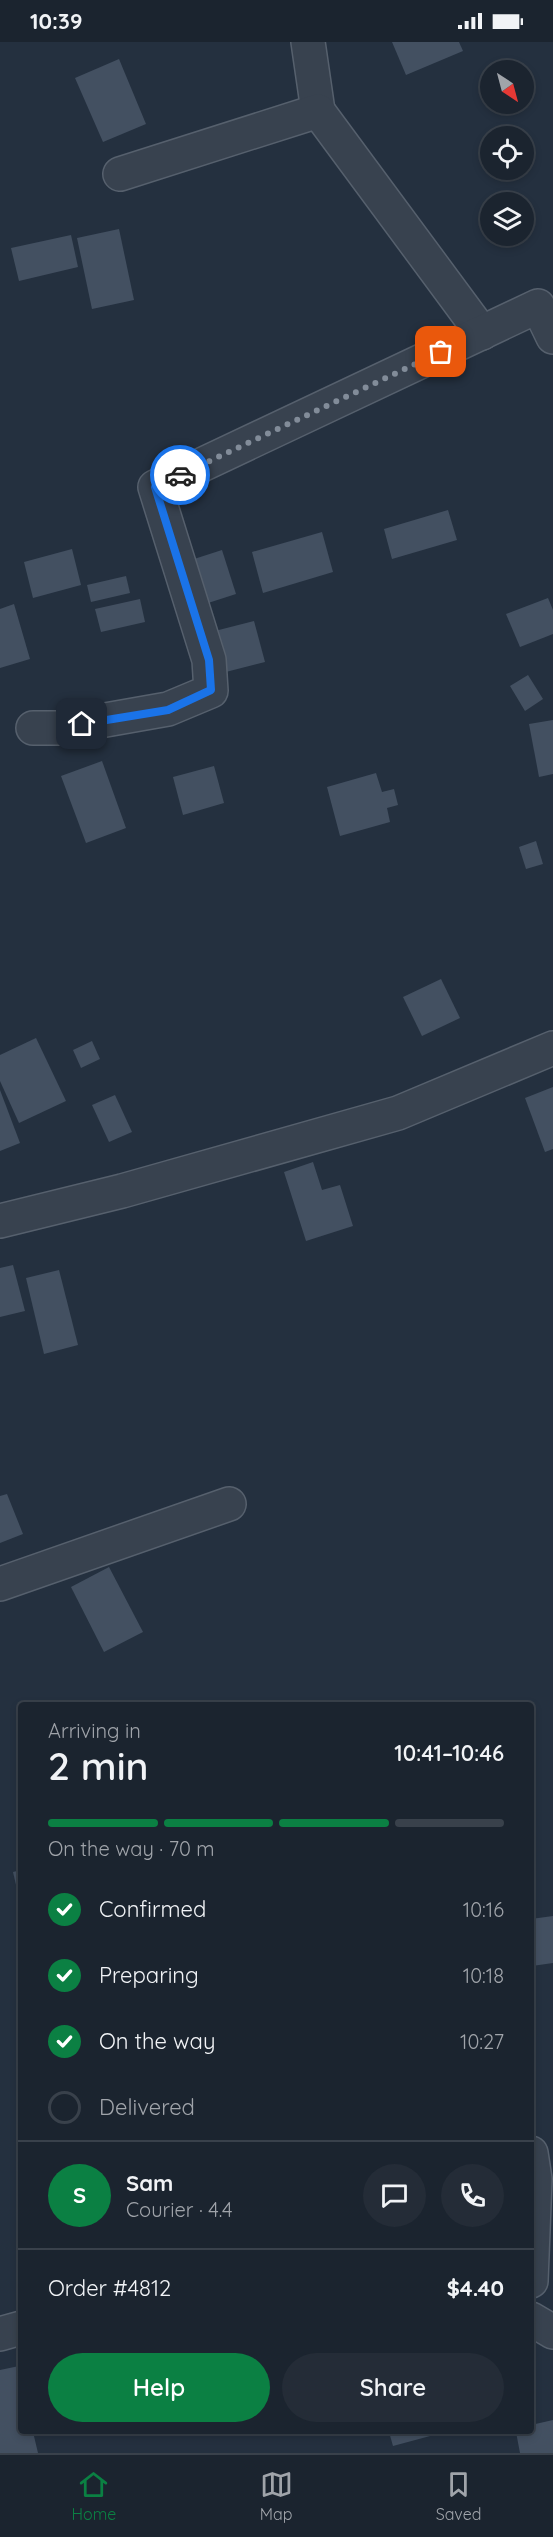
<!DOCTYPE html>
<html lang="en">
<head>
<meta charset="utf-8">
<style>
	:root { --surface:#1b242f; --page:#242c37; --text:#f1f3f6; --muted:#a0a4aa; --line:#39414b; --accent:#0b8043 }
	body { margin:0; font-family:Quicksand,sans-serif; background:var(--page); color:var(--text); height:100vh; display:flex; flex-direction:column; font-size:22px; white-space:nowrap }
	* { box-sizing:border-box; margin:0 }
	p { font-size:20px; color:var(--muted) }
	.icon { flex:none; width:33px; height:33px; fill:none; stroke:currentColor; stroke-width:2; stroke-linecap:round; stroke-linejoin:round }
	.map { position:relative; flex:1; overflow:hidden }
	.sheet { position:absolute; left:18px; top:1660px; width:516px; height:732px; display:flex; flex-direction:column; background:var(--surface); border-radius:6px; box-shadow:0 3px 9px #0003,0 0 0 2px var(--line) }
	.sheet>* { flex:none }
	.needle { width:39px; rotate:144deg }
	.controls { position:absolute; left:480px; top:18px; display:grid; gap:12px }
	.controls a { display:grid; place-items:center; width:54px; height:54px; border-radius:50%; background:var(--surface); box-shadow:0 3px 9px #0003,0 0 0 2px var(--line); font-size:30px }
	.pin { position:absolute; display:grid; place-items:center; width:51px; height:51px; color:#fff; margin:-26px; border-radius:12px; box-shadow:0 3px 9px #0006 }
	.courier { position:absolute; display:grid; place-items:center; width:60px; height:60px; margin:-30px; border:4px solid #1a73e8; border-radius:50%; background:#fff; color:#222; box-shadow:0 2px 8px #0007 }
	.head em { font-style:normal; font-weight:600 }
	.head div { display:flex; flex-direction:column-reverse }
	.head { display:flex; align-items:center; justify-content:space-between; height:102px; padding:0 30px }
	h1 { font-size:39px; font-weight:600; line-height:45px }
	.bar { display:grid; grid-template-columns:repeat(4,1fr); gap:9px 6px; align-content:center; height:72px; padding:0 30px }
	.bar i { height:8px; border-radius:4px; background:var(--line) }
	.bar .on { background:var(--accent) }
	.bar p { grid-column:span 4 }
	.line { display:flex; align-items:center; gap:15px; padding:0 30px; border-top:2px solid var(--line) }
	.line div { flex:1 }
	.round { display:grid; place-items:center; flex:none; width:63px; height:63px; border-radius:32px; background:var(--page) }
	ol { padding:0 30px; list-style:none }
	li { display:flex; align-items:center; gap:18px; height:66px }
	li p { margin-inline-start:auto }
	li .icon { padding:6px; border-radius:50%; background:var(--accent); color:#fff; stroke-width:4 }
	li:last-child { color:var(--muted) }
	li i { width:33px; height:33px; border:3px solid var(--line); border-radius:50% }
	.primary-button { display:flex; gap:12px; margin-top:auto; padding:12px 30px }
	.primary-button a { flex:1; height:69px; border-radius:36px; background:var(--accent); color:#fff; font-size:24px; font-weight:600; line-height:69px; text-align:center }
	.primary-button a+a { background:var(--page); color:var(--text) }
	.status { display:flex; justify-content:space-between; align-items:center; height:42px; padding:0 30px; background:var(--surface); direction:ltr }
	.status svg { height:16px; fill:currentColor }
	.tab-bar { display:flex; justify-content:space-around; align-items:center; height:84px; border-top:2px solid var(--line); background:var(--surface); font-size:16px; color:var(--muted) }
	.tab-bar a { display:grid; justify-items:center; gap:3px }
	.tab-bar .on { color:var(--accent) }
	.map>svg:first-child { display:block }
	.building { fill:#435061 }
	.lines { fill:none; stroke-linecap:round; stroke-linejoin:round }
	.street-casing { stroke:#56606d; stroke-width:36 }
	.street { stroke:#38424f; stroke-width:33 }
	.done { stroke:#828c99; stroke-width:6; stroke-dasharray:0 10.8 }
	.route { stroke:#1a73e8; stroke-width:8 }
</style>
</head>
<body>
<div class="status"><b>10:39</b><svg viewBox="0 0 49 12"><path d="M0 12V9h3v3zM5 12V6h3v6zM10 12V3h3v9zM15 12V0h3v12zM26 1h20v11H26zM47 4h2v5h-2z"/></svg></div>
<div class="map">
<svg width="553" height="2411" viewBox="0 0 553 2411">
	<rect width="100%" height="100%" fill="#24303f"/>
	<g class="building">
		<path d="M392 0H459L463 9 406 33Z"/>
		<path d="M119 17 146 82 103 100 75 36Z"/>
		<path d="M119 187 134 258 92 267 77 196Z"/>
		<path d="M71 193 78 225 19 239 11 206Z"/>
		<path d="M448 468 457 498 392 517 384 487Z"/>
		<path d="M322 490 333 530 263 551 252 510Z"/>
		<path d="M72 507 81 543 33 556 24 520Z"/>
		<path d="M222 508 236 552 205 562 191 518Z"/>
		<path d="M126 534 130 551 91 560 87 543Z"/>
		<path d="M548 556 553 568V592L520 605 506 572Z"/>
		<path d="M140 557 145 580 101 590 95 567Z"/>
		<path d="M14 562 30 617 0 626V567Z"/>
		<path d="M254 579 265 620 218 632 207 591Z"/>
		<path d="M528 633 543 657 525 669 510 644Z"/>
		<path d="M553 678V732L539 735 529 682Z"/>
		<path d="M102 719 126 786 86 801 61 734Z"/>
		<path d="M214 724 224 761 183 773 173 735Z"/>
		<path d="M376 731 382 750 394 747 398 763 387 766 390 780 340 794 327 745Z"/>
		<path d="M536 799 543 822 526 827 519 805Z"/>
		<path d="M441 937 460 976 422 994 403 955Z"/>
		<path d="M36 996 66 1059 19 1081 0 1039V1013Z"/>
		<path d="M92 999 100 1017 81 1026 73 1008Z"/>
		<path d="M553 1045V1107L545 1110 525 1056Z"/>
		<path d="M0 1048 20 1101 0 1109Z"/>
		<path d="M115 1053 132 1090 109 1100 92 1063Z"/>
		<path d="M313 1120 322 1148 340 1143 353 1184 306 1199 284 1130Z"/>
		<path d="M13 1223 25 1269 0 1275V1226Z"/>
		<path d="M59 1228 78 1303 44 1312 26 1236Z"/>
		<path d="M7 1452 23 1492 0 1501V1454Z"/>
		<path d="M109 1525 143 1590 104 1610 71 1545Z"/>
		<path d="M21 1828V1860H20L13 1830Z"/>
		<path d="M553 1874V1921L532 1924 531 1877Z"/>
		<path d="M19 2324 21 2390H33L38 2411H0V2328Z"/>
		<path d="M553 2378V2411H520L516 2390H531V2383Z"/>
		<path d="M389 2390H445L393 2404Z"/>
	</g>
	<g class="lines">
		<g class="street-casing">
			<g id="street">
				<path d="M308 0 318 69"/>
				<path d="M120 132 318 69 482 291"/>
				<path d="M33 686H60L168 667 211 649 209 618 155 445 538 264 553 295"/>
				<path d="M0 1179 122 1149 398 1071 553 1006"/>
				<path d="M0 1542 229 1462"/>
				<path d="M531 2111 535 2137 531 2239"/>
				<path d="M531 2277 553 2290"/>
				<path d="M0 2292 21 2286"/>
			</g>
		</g>
		<use href="#street" class="street"/>
	</g>
	<g class="lines">
		<path class="done" d="M180 433 441 310"/>
		<path class="route" d="M82 682 168 668 211 648 209 618 155 445 180 433"/>
	</g>
</svg>
<div class="controls">
<a><svg class="needle" viewBox="-14 -14 28 28"><path d="M0-13l5 13h-10z" fill="#e53935"/><path d="M0 13l5-13h-10z" fill="#a0a4aa"/></svg></a>
<a><svg class="icon" aria-label="locate" viewBox="0 0 24 24"><circle cx="12" cy="12" r="6"/><path d="M12 2v4M12 18v4M2 12h4M18 12h4"/></svg></a>
<a><svg class="icon" aria-label="layers" viewBox="0 0 24 24"><path d="M12 4l9 5-9 5-9-5zM3 14l9 5 9-5"/></svg></a>
</div>
<div class="pin" style="left:441px;top:310px;background:#ea580c"><svg class="icon" aria-label="bag" viewBox="0 0 24 24"><path d="M5 8h14l-1 12H6zM9 8a3 3 0 0 1 6 0"/></svg></div>
<div class="pin" style="left:82px;top:682px;background:#1f2937"><svg class="icon" aria-label="home" viewBox="0 0 24 24"><path d="M3 11l9-7 9 7M6 9v11h12V9"/></svg></div>
<div class="courier" style="left:180px;top:433px"><svg class="icon" aria-label="car" viewBox="0 0 24 24"><path d="M5 17H2v-5l4-1 3-4h7l3 4 3 1v5h-3M9 17h6M6 11h13"/><circle cx="7" cy="17" r="2"/><circle cx="17" cy="17" r="2"/></svg></div>
<section class="sheet">
<div class="head"><div><h1>2 min</h1><p>Arriving in</p></div><em>10:41–10:46</em></div>
<div class="bar"><i class="on"></i><i class="on"></i><i class="on"></i><i></i><p>On the way · 70 m</p></div>
<ol>
<li><svg class="icon" aria-label="check" viewBox="0 0 24 24"><path d="M5 12l5 5 9-10"/></svg>Confirmed<p>10:16</p></li>
<li><svg class="icon" aria-label="check" viewBox="0 0 24 24"><path d="M5 12l5 5 9-10"/></svg>Preparing<p>10:18</p></li>
<li><svg class="icon" aria-label="check" viewBox="0 0 24 24"><path d="M5 12l5 5 9-10"/></svg>On the way<p>10:27</p></li>
<li><i></i>Delivered</li>
</ol>
<div class="line" style="height:108px"><b class="round" style="background:var(--accent);color:#fff">S</b><div><b>Sam</b><p>Courier · 4.4</p></div><a class="round"><svg class="icon" aria-label="chat" viewBox="0 0 24 24"><path d="M4 5h16v11H9l-5 4z"/></svg></a><a class="round"><svg class="icon" aria-label="phone" viewBox="0 0 24 24"><path d="M5 4h4l2 5-3 2q2 4 5 5l2-3 5 2v4C11 20 4 13 5 4z"/></svg></a></div>
<div class="line" style="height:78px"><div>Order #4812</div><b>$4.40</b></div>
<div class="primary-button"><a>Help</a><a>Share</a></div>
</section>
</div>
<nav class="tab-bar">
<a class="on"><svg class="icon" aria-label="home" viewBox="0 0 24 24"><path d="M3 11l9-7 9 7M6 9v11h12V9"/></svg>Home</a>
<a><svg class="icon" aria-label="map" viewBox="0 0 24 24"><path d="M3 6l6-2 6 2 6-2v14l-6 2-6-2-6 2zM9 4v14M15 6v14"/></svg>Map</a>
<a><svg class="icon" aria-label="saved" viewBox="0 0 24 24"><path d="M7 4h10v16l-5-4-5 4z"/></svg>Saved</a>
</nav>
</body>
</html>
